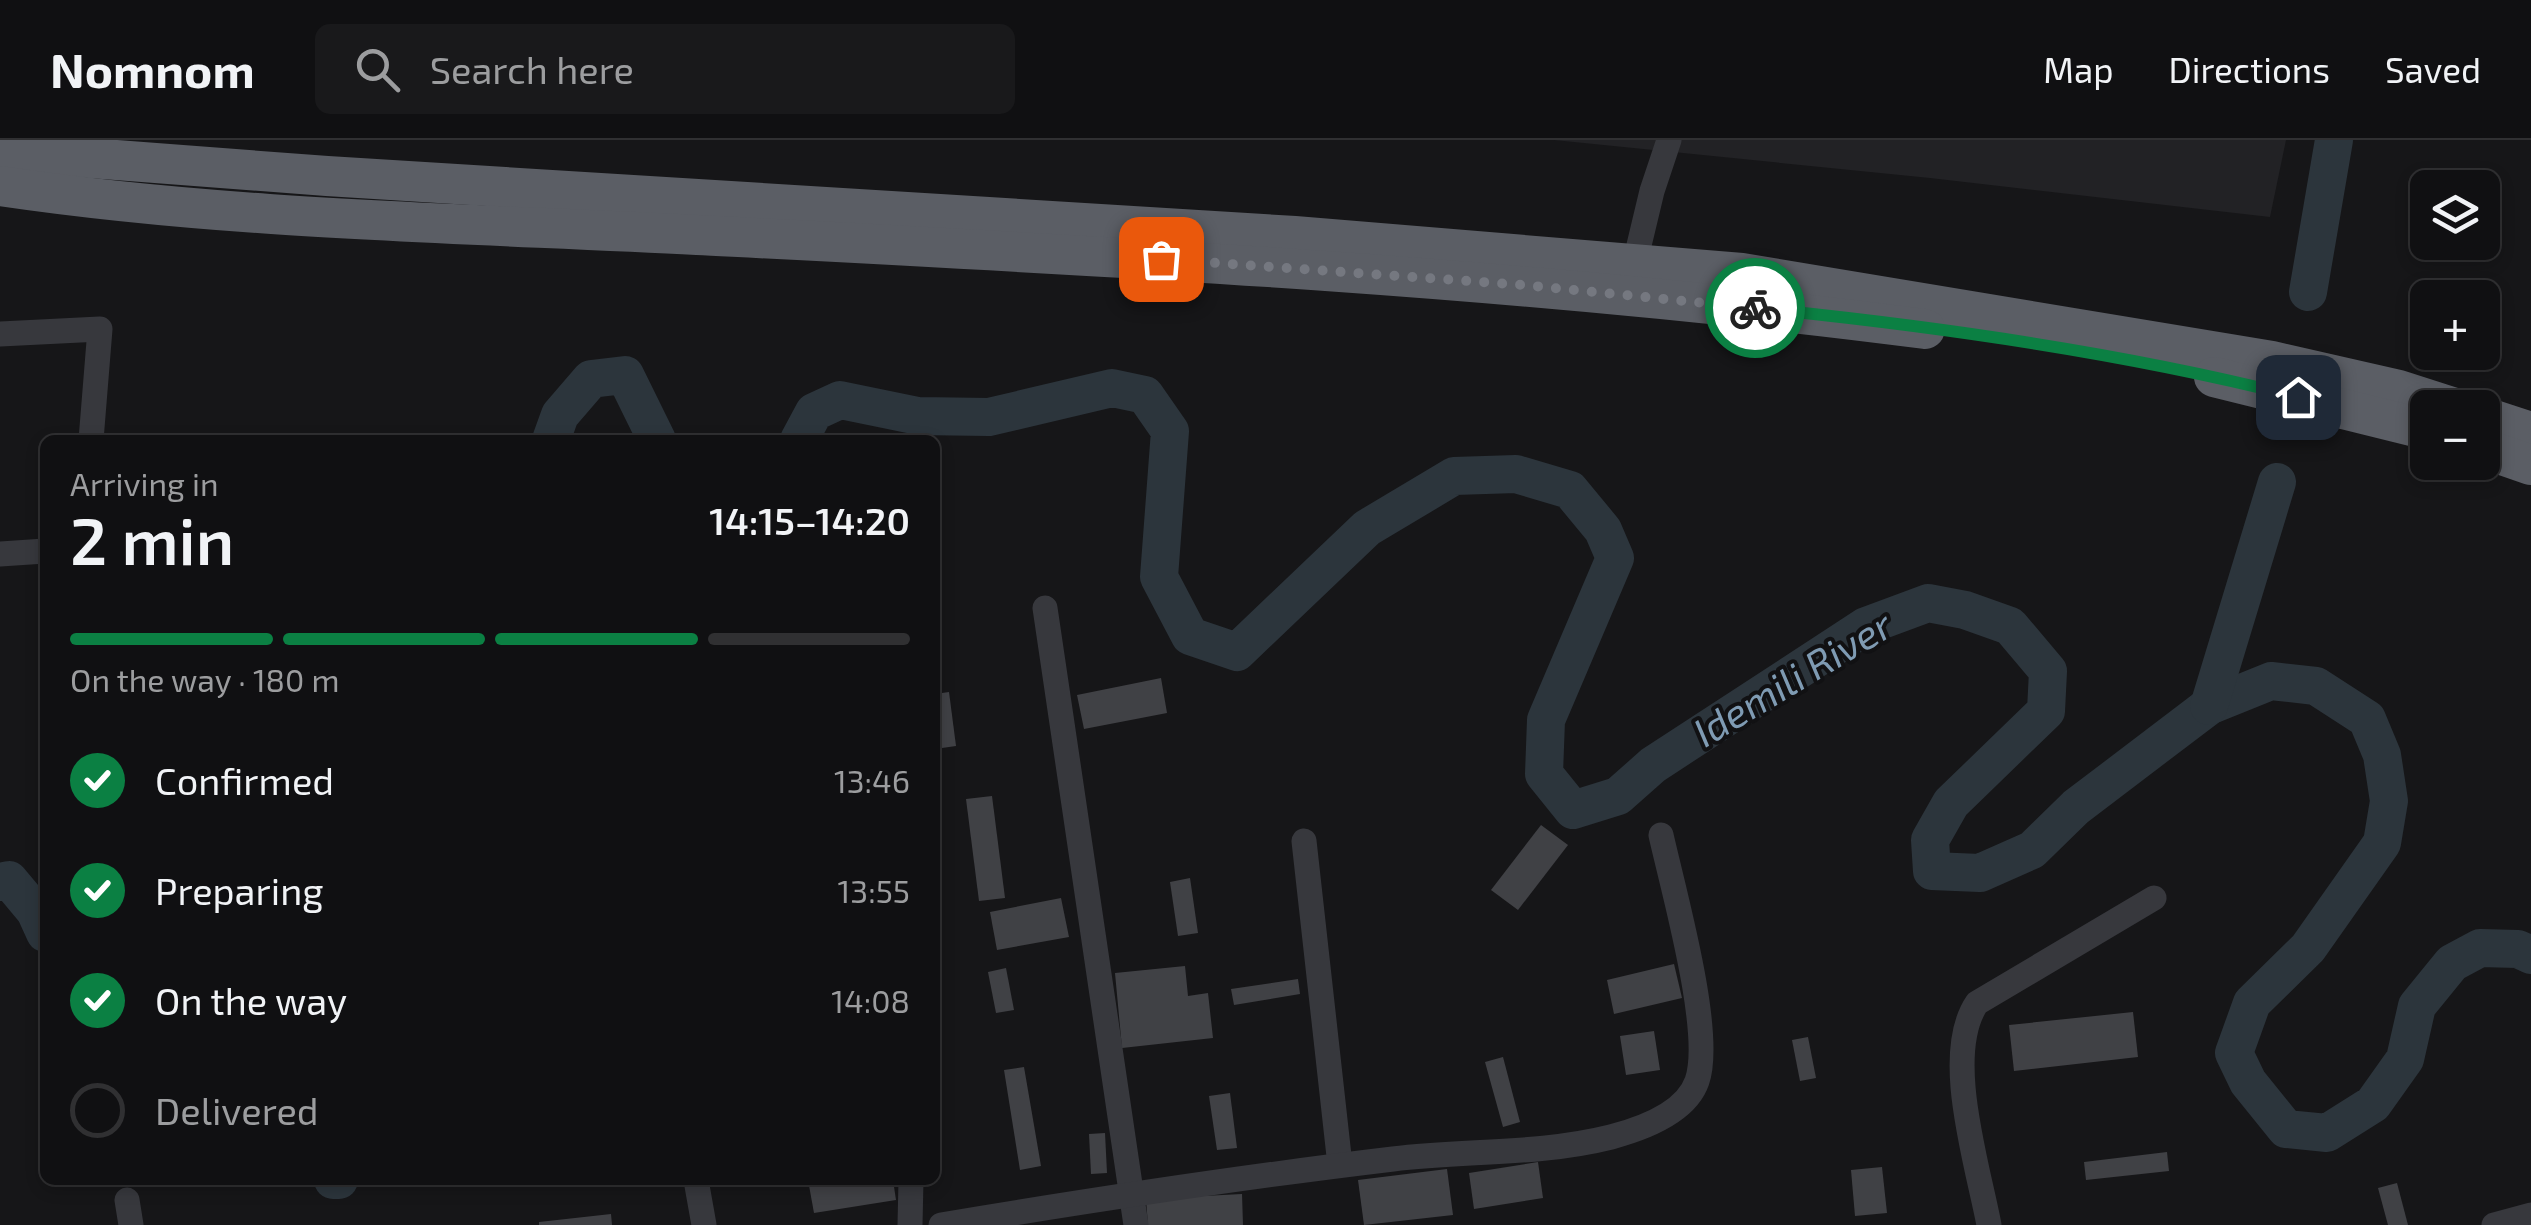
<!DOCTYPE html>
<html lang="en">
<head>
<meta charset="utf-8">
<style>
	:root { --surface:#101012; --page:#19191b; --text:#f1f3f6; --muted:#9c9d9f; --line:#303032; --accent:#0b8043 }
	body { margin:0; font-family:"Exo 2",sans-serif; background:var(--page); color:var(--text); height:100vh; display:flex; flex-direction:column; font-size:38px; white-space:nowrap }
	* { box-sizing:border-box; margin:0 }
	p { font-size:32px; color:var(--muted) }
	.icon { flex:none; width:55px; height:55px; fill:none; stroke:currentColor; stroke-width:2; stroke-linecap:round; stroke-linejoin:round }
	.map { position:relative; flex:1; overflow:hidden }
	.side { position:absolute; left:40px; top:295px; width:900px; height:750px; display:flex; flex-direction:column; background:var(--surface); border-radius:15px; box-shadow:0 5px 15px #0003,0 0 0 2px var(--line) }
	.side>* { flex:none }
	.tools { position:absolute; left:2410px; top:30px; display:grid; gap:20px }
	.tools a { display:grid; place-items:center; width:90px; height:90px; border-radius:15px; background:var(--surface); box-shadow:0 5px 15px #0003,0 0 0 2px var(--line); font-size:50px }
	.pin { position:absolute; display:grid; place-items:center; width:85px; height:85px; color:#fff; margin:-42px; border-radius:20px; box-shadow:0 5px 15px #0006 }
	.courier { position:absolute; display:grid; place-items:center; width:100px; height:100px; margin:-50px; border:8px solid #0b8043; border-radius:50%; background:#fff; color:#222; box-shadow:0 2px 12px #0007 }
	.summary em { font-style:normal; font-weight:600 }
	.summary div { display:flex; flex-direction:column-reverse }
	.summary { display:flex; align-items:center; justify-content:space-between; height:170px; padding:0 30px }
	h1 { font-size:65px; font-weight:600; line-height:75px }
	.bar { display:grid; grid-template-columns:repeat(4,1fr); gap:15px 10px; align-content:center; height:120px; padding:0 30px }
	.bar i { height:12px; border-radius:8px; background:var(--line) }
	.bar .on { background:var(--accent) }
	.bar p { grid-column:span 4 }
	ol { padding:0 30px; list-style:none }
	li { display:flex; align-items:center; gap:30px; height:110px }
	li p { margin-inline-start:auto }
	li .icon { padding:10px; border-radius:50%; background:var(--accent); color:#fff; stroke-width:4 }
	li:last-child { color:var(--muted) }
	li i { width:55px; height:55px; border:5px solid var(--line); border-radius:50% }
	header { display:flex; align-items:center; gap:60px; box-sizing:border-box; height:140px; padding:0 50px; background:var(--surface); border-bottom:2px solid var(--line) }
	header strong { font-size:48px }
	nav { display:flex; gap:55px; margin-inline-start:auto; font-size:35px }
	.search { width:700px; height:90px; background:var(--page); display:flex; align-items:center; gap:25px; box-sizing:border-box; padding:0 35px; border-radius:15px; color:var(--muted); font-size:38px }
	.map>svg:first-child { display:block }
	.built { fill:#222225 }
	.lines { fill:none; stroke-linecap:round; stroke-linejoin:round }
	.river { stroke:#2c353c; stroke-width:38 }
	.building { fill:#404145 }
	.minor { stroke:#37383d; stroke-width:25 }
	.trunk { stroke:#5b5e65; stroke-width:40 }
	.done { stroke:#757880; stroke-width:10; stroke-dasharray:0 18 }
	.route { stroke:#0b8043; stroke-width:12 }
	.labels { text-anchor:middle; stroke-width:8; stroke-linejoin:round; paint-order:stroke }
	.water-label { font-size:40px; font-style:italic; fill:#7f9bb3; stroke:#111113 }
</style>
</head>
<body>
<header>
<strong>Nomnom</strong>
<div class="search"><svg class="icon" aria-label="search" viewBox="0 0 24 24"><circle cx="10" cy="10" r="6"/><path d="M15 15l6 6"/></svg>Search here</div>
<nav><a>Map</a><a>Directions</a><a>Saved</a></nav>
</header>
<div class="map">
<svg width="2531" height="1085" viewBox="0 0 2531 1085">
	<rect width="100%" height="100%" fill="#161618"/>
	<path class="built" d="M1554 0H2286L2270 77 1930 38Z"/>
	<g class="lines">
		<g class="river">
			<path d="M2308 152 2334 0"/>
			<path d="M551 300 560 275 591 239 625 235 657 300"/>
			<path d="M799 300 814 272 840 260 918 276 989 277 1112 248 1145 255 1170 291 1159 437 1190 496 1237 512 1367 388 1454 336 1516 334 1570 350 1603 390 1615 418 1546 580 1544 634 1573 670 1618 656 1653 625 1866 486 1928 463 1965 470 2010 486 2048 531 2046 571 1951 663 1930 700 1932 731 1980 733 2032 710 2076 667 2209 566 2271 541 2316 546 2367 579 2382 615 2389 661 2382 703 2308 808 2252 863 2234 913 2248 942 2286 989 2327 993 2373 964 2405 919 2417 866 2452 823 2480 808 2518 809 2531 815"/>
			<path d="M2209 566 2277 342"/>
			<path d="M0 742 9 740 35 771 45 793"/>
			<path d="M333 1040H339"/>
		</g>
	</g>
	<g class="building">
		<path d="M1161 538 1167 573 1084 589 1077 555Z"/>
		<path d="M949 552 956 606 935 609V554Z"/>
		<path d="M992 656 1005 758 979 761 966 659Z"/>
		<path d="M1541 685 1568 705 1518 770 1491 750Z"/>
		<path d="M1190 738 1198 793 1178 796 1170 742Z"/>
		<path d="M1061 758 1069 797 997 810 990 772Z"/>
		<path d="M1674 824 1682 858 1614 874 1607 840Z"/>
		<path d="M1185 826 1188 856 1208 853 1213 898 1122 908 1115 833Z"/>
		<path d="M1006 828 1014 870 996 873 988 832Z"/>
		<path d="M1298 839 1300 854 1234 865 1231 849Z"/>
		<path d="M2133 872 2138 917 2014 931 2009 885Z"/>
		<path d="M1654 891 1660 930 1626 935 1620 896Z"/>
		<path d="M1808 897 1816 938 1800 941 1792 900Z"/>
		<path d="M1503 917 1520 982 1503 987 1485 922Z"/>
		<path d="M1024 927 1041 1026 1020 1030 1004 930Z"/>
		<path d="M1230 953 1237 1008 1217 1010 1209 956Z"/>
		<path d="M1105 993 1107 1033 1091 1034 1089 994Z"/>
		<path d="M2167 1012 2169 1031 2086 1040 2084 1022Z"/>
		<path d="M1538 1022 1543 1058 1474 1069 1469 1033Z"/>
		<path d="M1882 1027 1887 1073 1855 1076 1851 1030Z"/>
		<path d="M1447 1029 1453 1075 1364 1085 1358 1040Z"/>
		<path d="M808 1040H893L896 1060 814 1073Z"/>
		<path d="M2397 1043 2408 1085H2388L2378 1048Z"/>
		<path d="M1242 1054 1243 1085H1148L1146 1059Z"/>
		<path d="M611 1074 612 1085H539V1082Z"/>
	</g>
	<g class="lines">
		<g class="minor">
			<path d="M1635 122 1652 51 1669 0"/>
			<path d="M0 194 100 189 91 300"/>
			<path d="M0 414 45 411"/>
			<path d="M1045 468 1136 1085"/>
			<path d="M1304 701 1340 1025"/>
			<path d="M696 1040 704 1085"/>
			<path d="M127 1060 131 1085"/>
			<path d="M910 1085 911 1040"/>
			<path d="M941 1085C1091 1060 1242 1037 1393 1019 1466 1010 1539 1015 1611 997 1641 989 1686 973 1697 941 1714 893 1673 749 1661 695"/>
			<path d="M1989 1085C1978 1026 1942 914 1977 863L2154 758"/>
			<path d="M2494 1085 2531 1075"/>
		</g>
		<g class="trunk">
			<path d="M0 7 64 16 327 36 1295 96 1742 133 2272 221 2399 250 2455 268"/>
			<path d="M0 46C230 80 465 83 697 95 1107 116 1517 136 1925 189"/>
			<path d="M2214 237 2428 290"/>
			<path d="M2482 276 2531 292"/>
			<path d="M2482 308 2531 325"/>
		</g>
	</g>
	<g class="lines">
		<path class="done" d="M1161 119 1524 145 1755 168"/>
		<path class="route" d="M1755 168C1936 186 2121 212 2298 257"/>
	</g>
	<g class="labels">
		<g class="water-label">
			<text transform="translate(1793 539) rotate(-31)" y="14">Idemili River</text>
		</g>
	</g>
</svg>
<div class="tools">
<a><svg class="icon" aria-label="layers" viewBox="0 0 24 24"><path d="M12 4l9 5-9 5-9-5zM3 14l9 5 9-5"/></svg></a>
<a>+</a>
<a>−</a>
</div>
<div class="pin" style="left:1161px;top:119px;background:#ea580c"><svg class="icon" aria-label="bag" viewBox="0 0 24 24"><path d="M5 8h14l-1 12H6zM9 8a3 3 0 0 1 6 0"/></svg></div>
<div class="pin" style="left:2298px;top:257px;background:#1f2937"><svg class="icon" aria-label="home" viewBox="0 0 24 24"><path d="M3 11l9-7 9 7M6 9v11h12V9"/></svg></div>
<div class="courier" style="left:1755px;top:168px"><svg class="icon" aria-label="bike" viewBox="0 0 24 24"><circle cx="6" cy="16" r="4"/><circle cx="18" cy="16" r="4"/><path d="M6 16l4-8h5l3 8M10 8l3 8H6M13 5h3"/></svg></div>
<section class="side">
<div class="summary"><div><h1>2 min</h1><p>Arriving in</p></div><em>14:15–14:20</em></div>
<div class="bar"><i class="on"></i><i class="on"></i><i class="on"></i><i></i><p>On the way · 180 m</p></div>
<ol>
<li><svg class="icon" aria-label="check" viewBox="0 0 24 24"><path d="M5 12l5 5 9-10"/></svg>Confirmed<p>13:46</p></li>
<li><svg class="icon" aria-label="check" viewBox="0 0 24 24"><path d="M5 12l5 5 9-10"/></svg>Preparing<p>13:55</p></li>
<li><svg class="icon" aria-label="check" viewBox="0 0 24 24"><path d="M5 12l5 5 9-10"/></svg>On the way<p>14:08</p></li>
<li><i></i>Delivered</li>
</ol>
</section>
</div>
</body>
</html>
